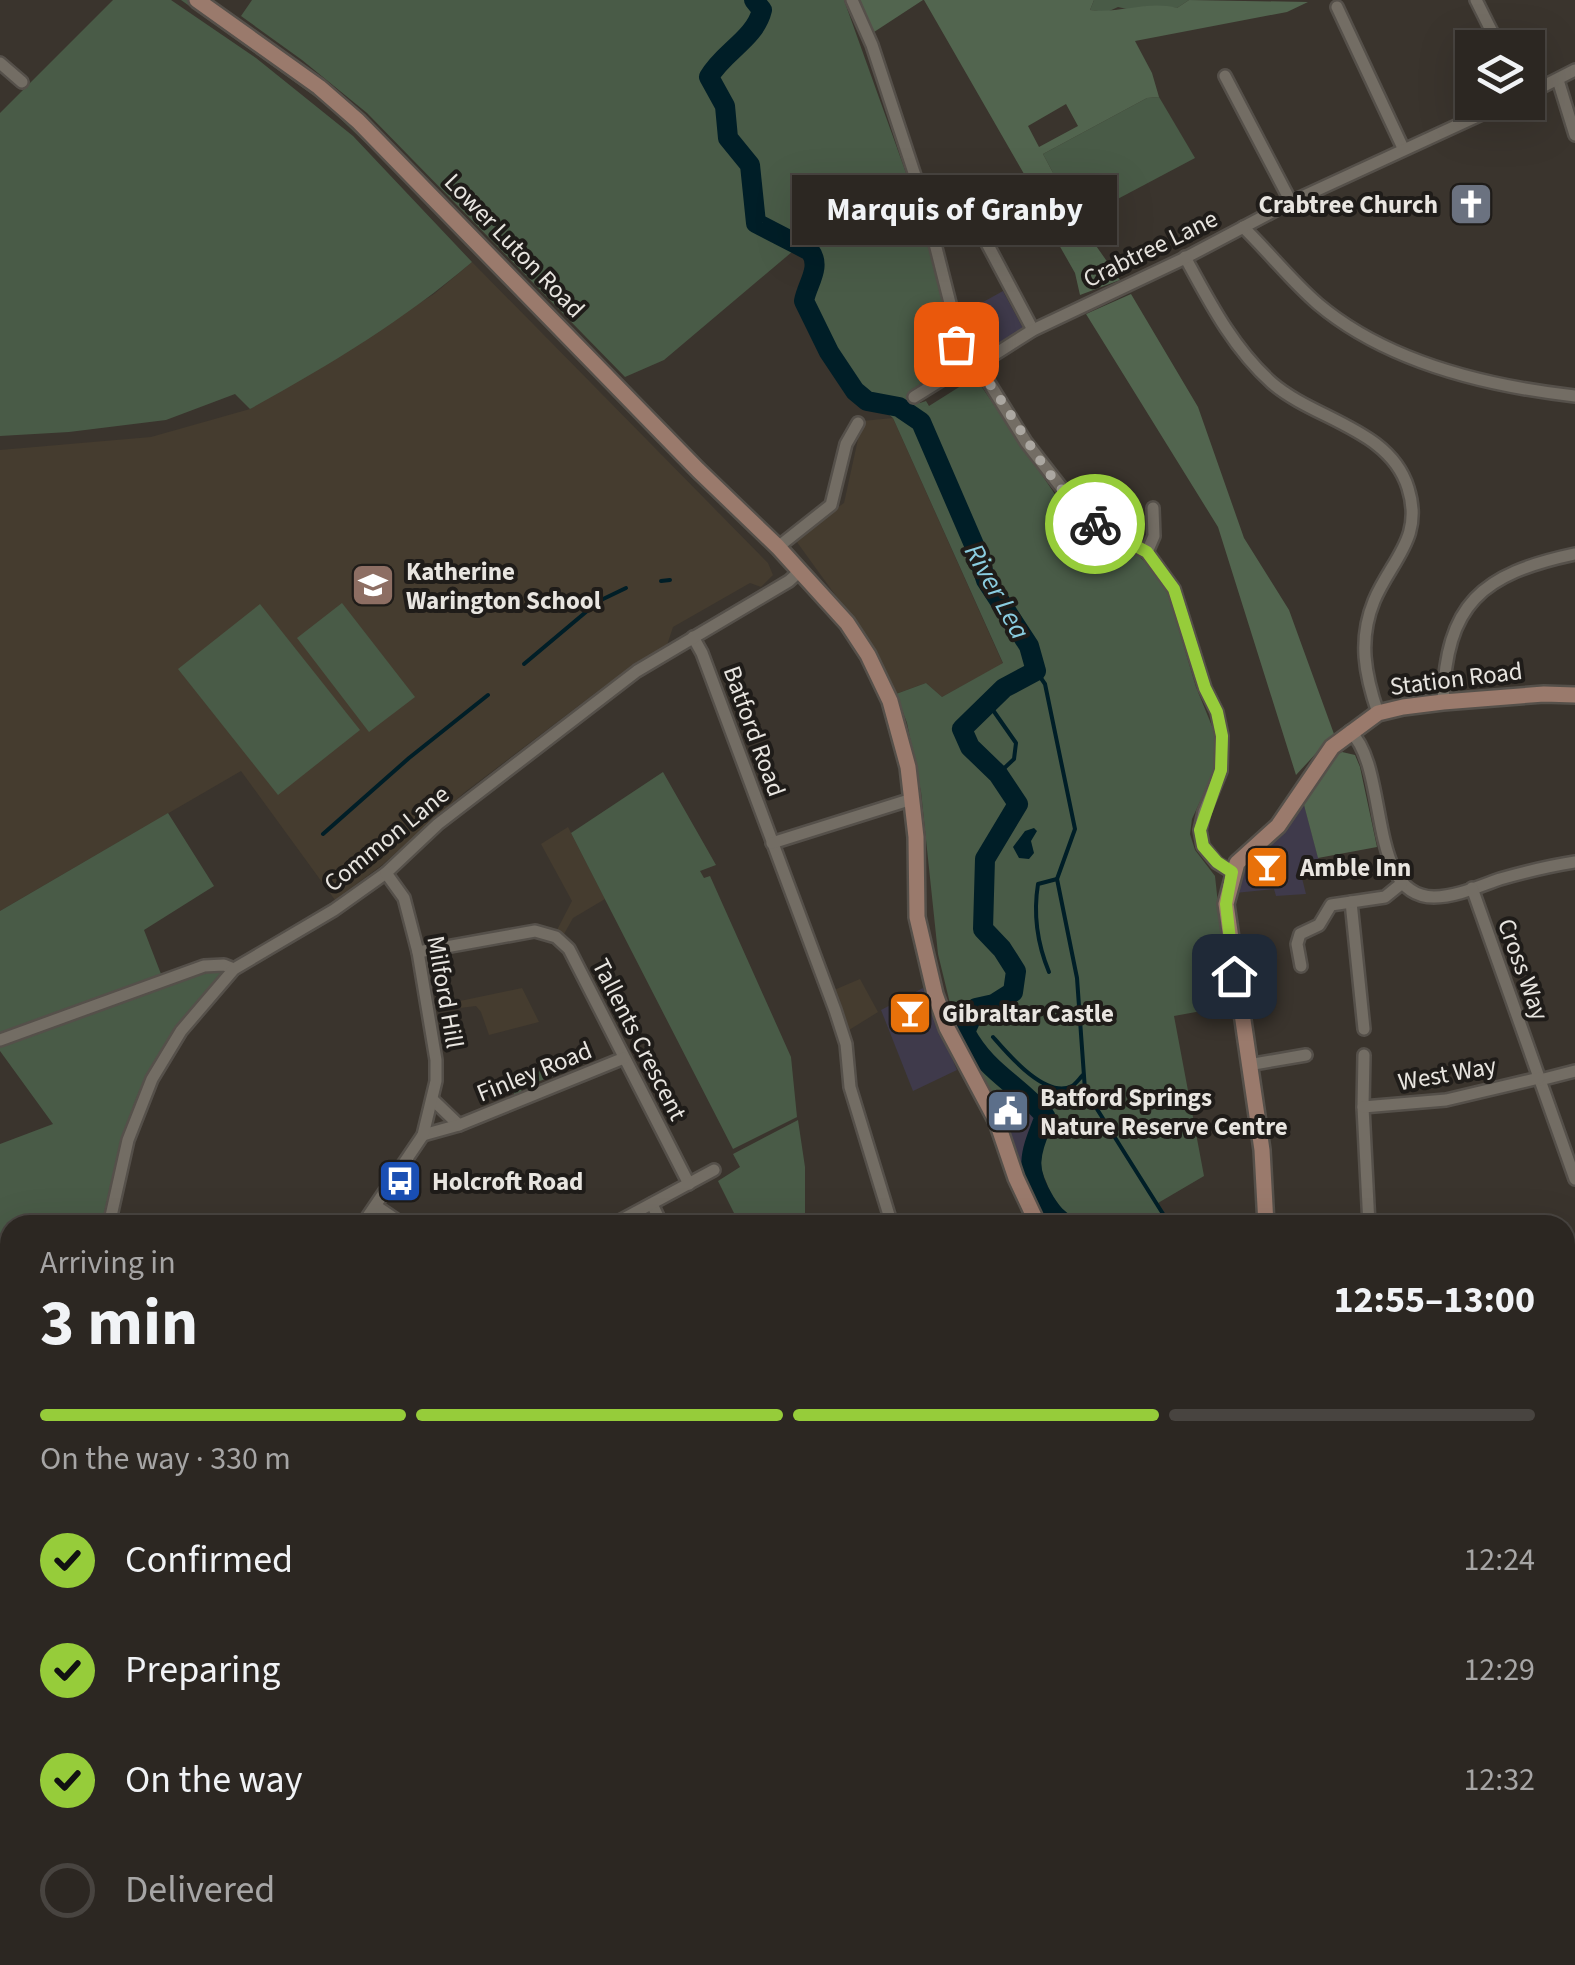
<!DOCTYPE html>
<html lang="en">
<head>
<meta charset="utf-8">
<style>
	:root { --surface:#2c2722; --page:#342f2a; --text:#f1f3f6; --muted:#a6a5a5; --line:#484440; --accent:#96cc3a }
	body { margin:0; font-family:"Source Sans 3",sans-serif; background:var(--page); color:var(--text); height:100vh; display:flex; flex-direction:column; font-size:38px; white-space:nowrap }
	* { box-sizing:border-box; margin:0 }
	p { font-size:32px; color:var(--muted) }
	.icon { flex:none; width:55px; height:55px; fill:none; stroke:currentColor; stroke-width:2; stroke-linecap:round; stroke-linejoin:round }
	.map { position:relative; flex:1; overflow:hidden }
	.sheet { position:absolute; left:0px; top:1215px; width:1575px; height:750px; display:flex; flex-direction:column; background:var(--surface); border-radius:30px 30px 0 0; box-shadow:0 10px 40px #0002,0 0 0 2px var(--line) }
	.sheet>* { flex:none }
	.controls { position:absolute; left:1455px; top:30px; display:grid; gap:20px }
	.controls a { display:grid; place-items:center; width:90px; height:90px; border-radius:0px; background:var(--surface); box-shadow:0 10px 40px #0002,0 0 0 2px var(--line); font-size:50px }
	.pin { position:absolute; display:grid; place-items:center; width:85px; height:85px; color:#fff; margin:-42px; border-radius:20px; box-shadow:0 5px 15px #0006 }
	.courier { position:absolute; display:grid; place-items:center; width:100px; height:100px; margin:-50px; border:8px solid #96cc3a; border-radius:50%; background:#fff; color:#222; box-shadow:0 2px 12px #0007 }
	.bubble { position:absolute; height:70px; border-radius:0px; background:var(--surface); box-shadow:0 10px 40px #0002,0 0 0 2px var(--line); font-size:32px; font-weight:700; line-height:70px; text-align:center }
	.summary em { font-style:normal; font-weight:700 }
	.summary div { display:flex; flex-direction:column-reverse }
	.summary { display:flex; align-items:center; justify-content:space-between; height:170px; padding:0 40px }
	h1 { font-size:65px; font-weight:700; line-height:75px }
	.bar { display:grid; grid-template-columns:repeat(4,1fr); gap:15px 10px; align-content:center; height:120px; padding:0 40px }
	.bar i { height:12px; border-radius:8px; background:var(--line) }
	.bar .selected { background:var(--accent) }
	.bar p { grid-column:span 4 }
	ol { padding:0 40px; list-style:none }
	li { display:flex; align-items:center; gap:30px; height:110px }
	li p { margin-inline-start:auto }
	li .icon { padding:10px; border-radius:50%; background:var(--accent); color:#111; stroke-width:4 }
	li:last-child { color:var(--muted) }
	li i { width:55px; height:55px; border:5px solid var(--line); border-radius:50% }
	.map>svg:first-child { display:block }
	.commercial { fill:#3f3a4b }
	.built { fill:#453c2f }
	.green { fill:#495b47 }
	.forest { fill:#52654f; fill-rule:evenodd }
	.water { fill:#001e27 }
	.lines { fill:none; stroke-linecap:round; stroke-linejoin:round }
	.stream { stroke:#001e27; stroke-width:4 }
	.river { stroke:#001e27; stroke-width:20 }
	.street-casing { stroke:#55504a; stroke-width:16 }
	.secondary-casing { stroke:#55504a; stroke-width:20 }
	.street { stroke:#736d64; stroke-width:11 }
	.secondary { stroke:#9a7a6c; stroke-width:15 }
	.done { stroke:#aba7a1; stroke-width:10; stroke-dasharray:0 18 }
	.route { stroke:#96cc3a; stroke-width:12 }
	.labels { text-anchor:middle; stroke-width:8; stroke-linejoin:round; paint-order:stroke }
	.poi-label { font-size:25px; font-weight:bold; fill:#e8e5e0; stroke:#1f1c19; text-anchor:start }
	.street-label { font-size:25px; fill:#e8e5e0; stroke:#1f1c19 }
	.water-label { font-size:28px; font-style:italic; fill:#8bcde0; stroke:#1f1c19 }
</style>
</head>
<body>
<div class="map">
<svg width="1575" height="1965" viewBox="0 0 1575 1965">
	<rect width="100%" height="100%" fill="#3a342d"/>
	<g class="commercial">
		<path d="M1003 291 1023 328 982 357 975 356 965 349 960 337 958 316Z"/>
		<path d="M1301 804H1304L1321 868 1301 874 1306 894 1276 896 1274 889 1235 893 1240 874 1288 825Z"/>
		<path d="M923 988 957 1070 913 1091 881 1010Z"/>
		<path d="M1036 1106V1124L1022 1169 1006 1120Z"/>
	</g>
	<g class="built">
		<path d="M472 262 768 563 773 575 761 587 750 583 673 627 666 648 606 685 465 792 382 865 335 900 241 771 0 911V450L151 437 250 409 434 294Z"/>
		<path d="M893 418 1003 664 942 697 926 683 896 694 849 614 794 538 844 503 862 421Z"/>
		<path d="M568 827 605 899 573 918 564 934 557 930 572 901 541 844Z"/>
		<path d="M860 979 878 1012 849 1030 834 990Z"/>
		<path d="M522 988 539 1022 489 1035 481 1012 476 1006 436 1011V1006Z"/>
		<path d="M1226 1955H1347L1345 1965H1227Z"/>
	</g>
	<g class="green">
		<path d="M113 0H171L256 58 353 136 472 262C404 320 328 366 250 409L235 394 166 420 69 432 0 436V113Z"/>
		<path d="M181 0H188L337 109 593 374 396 172 324 103Z"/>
		<path d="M252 0H844L920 212 947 314 948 354 945 364 914 389 920 403 926 401 929 406 975 377 1093 550 1112 543 1135 553 1153 569 1166 587 1196 687 1214 731 1215 769 1192 819 1190 834 1195 850 1215 876 1229 1006 1174 1016 1204 1176 1158 1203 1170 1225H1095L1069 1219 1052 1196 1040 1167 1046 1123 1028 1090 997 1106 955 1024 938 954 921 792 907 723 896 694 926 683 942 697 1003 663 893 418C881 406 866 403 855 391 833 365 819 331 804 301 808 278 827 259 799 246L664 360 625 377 367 113 302 60 241 16Z"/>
		<path d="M1094 0H1189L1177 8 1148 6 1131 10 1118 7 1107 12 1090 10Z"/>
		<path d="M1159 97 1195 158 1078 220 1043 154 1147 98Z"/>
		<path d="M342 603 415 697 369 732 297 638Z"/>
		<path d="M260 604 360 730 278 795 178 669Z"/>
		<path d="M663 772 716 865 700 871 704 878 710 876 791 1057 797 1117 733 1149 571 833Z"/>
		<path d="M168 813 214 886 144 930 161 974 0 1036V911Z"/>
		<path d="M207 969H220L223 978C188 1014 152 1056 134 1104 120 1143 113 1185 104 1225H10V1463L0 1458V1144L53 1124 0 1051V1044Z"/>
		<path d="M559 1062 564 1072 521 1088 522 1093 515 1096 511 1085Z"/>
		<path d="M798 1120 805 1167V1225H740L718 1181 740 1167 733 1154Z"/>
		<path d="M1575 1332V1508L1565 1473V1334Z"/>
		<path d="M10 1587V1768L0 1774V1603L5 1589Z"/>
		<path d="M254 1955H605L603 1965H253Z"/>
	</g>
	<g class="forest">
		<path d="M860 0H923L874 32Z"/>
		<path d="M924 0H1094L1090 10C1118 14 1149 0 1177 8L1189 0 1308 2 1287 12 1135 41 1152 73 1159 97 1147 98 1043 154 1078 220 1120 280 1080 295 1075 273 1050 229 1054 226ZM1066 104 1078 126 1039 147 1028 126Z"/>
		<path d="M1131 294 1198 407 1244 538 1289 610 1334 734 1296 775 1218 527 1086 314Z"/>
		<path d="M1342 752 1355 755 1360 767 1377 847 1318 858 1304 805 1301 804 1333 757Z"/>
	</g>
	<path class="water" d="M1034 828 1037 831 1031 841 1034 853 1029 859 1019 858 1013 847 1025 831Z"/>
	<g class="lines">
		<g class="stream">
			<path d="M661 581 670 580"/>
			<path d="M524 664 599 601 626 588"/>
			<path d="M1036 671 1045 684 1075 829 1057 879 1077 978 1085 1090 1170 1225"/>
			<path d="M988 703 1016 743 1014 759 998 774"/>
			<path d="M323 834 409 758 488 695"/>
			<path d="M1049 972C1037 943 1033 915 1038 884L1057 879"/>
			<path d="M993 1037C1007 1053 1046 1100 1072 1086 1076 1084 1079 1079 1083 1075"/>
		</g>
		<g class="river">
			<path d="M754 0 762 10C755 39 723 52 709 77L725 106 728 138 750 165 756 223 810 251C822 267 807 284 804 301L829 352 855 391 867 401 899 407 921 422 975 547 986 580 1029 646 1036 671 1004 688 962 729 970 747 998 774 1018 804 985 859 983 929 1002 949 1016 971 1013 992 994 1004 976 1008 965 1032C987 1073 1017 1083 1045 1116 1031 1153 1023 1166 1045 1202 1052 1213 1057 1219 1068 1225"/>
			<path d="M1221 1955 1222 1965"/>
		</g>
		<g class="street-casing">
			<g id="street">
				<path d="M852 0 872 45 927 212 954 319 956 344 951 374"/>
				<path d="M1476 0 1500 48"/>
				<path d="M1337 7 1403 148"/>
				<path d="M0 63 22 82"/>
				<path d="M1225 76 1291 202"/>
				<path d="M1558 80 1575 135"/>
				<path d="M1528 94 1575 70"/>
				<path d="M973 217 1033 330"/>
				<path d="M1243 227C1268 251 1291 281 1318 304 1388 363 1486 386 1575 396"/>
				<path d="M1185 257C1210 303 1233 348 1272 383 1315 420 1390 429 1408 488 1424 538 1391 560 1374 601 1358 640 1365 675 1378 713"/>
				<path d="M956 344 978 365 1026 442 1068 496 1098 527 1147 552 1174 589 1205 688 1217 712 1222 736 1221 771 1204 812 1200 830 1203 846 1217 863 1232 872"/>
				<path d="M914 397 951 374 978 365 1033 330 1183 259 1291 202 1508 102"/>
				<path d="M778 547 831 505 846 444 858 423"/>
				<path d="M1147 552 1154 536 1153 508"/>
				<path d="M693 637 702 653 835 1010 846 1044 850 1087 892 1225"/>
				<path d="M1443 702C1446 604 1481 574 1575 554"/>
				<path d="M1350 731C1390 769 1366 897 1434 897 1456 897 1480 886 1500 879 1525 872 1549 866 1575 862"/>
				<path d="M772 843 912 799"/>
				<path d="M1472 888 1575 1179"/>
				<path d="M1351 902 1364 1029"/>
				<path d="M418 952 535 931 556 937 569 949 689 1184"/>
				<path d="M1301 966 1297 944 1300 934 1319 925 1331 905 1385 897 1401 884"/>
				<path d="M0 1040 204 966 224 965 234 969"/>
				<path d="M1364 1055 1363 1107 1369 1225"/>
				<path d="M1248 1065 1306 1055"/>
				<path d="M1540 1080 1575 1071"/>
				<path d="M433 1100 459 1125"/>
				<path d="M1363 1107 1446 1100 1539 1078"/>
				<path d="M423 1135 459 1125 624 1058"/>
				<path d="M652 1204 662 1225"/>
				<path d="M376 1206 404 1225"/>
				<path d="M109 1225 128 1140 152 1079 181 1031 234 969 334 910 386 873 438 824 637 671 789 581 800 571"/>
				<path d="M362 1225 423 1135 436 1081V1060L418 952 404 898 386 873"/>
				<path d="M612 1225 714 1170"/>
				<path d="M1565 1490 1575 1526"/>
				<path d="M0 1558 10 1539"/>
				<path d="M1565 1801 1575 1799"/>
				<path d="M745 1965 759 1955"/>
				<path d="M959 1965 961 1955"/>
				<path d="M1358 1965 1359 1955"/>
				<path d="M1527 1965V1955"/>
			</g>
		</g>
		<g class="secondary-casing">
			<g id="secondary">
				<path d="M197 0 319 87 358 121 698 470 778 547 847 623 868 655 890 701 908 767 916 837 917 917 935 994 947 1028 997 1122 1016 1178 1038 1225"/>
				<path d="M1266 1225 1262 1150 1226 904 1237 863 1278 826 1332 747 1378 713 1403 707 1443 702 1544 694 1575 695"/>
				<path d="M1139 1965 1142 1955"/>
			</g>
		</g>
		<use href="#street" class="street"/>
		<use href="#secondary" class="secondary"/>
	</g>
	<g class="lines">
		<path class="done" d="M956 344C1010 397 1036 474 1095 524"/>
		<path class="route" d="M1095 524 1147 552 1174 589 1205 688 1217 712 1222 736 1221 770 1200 830 1203 846 1217 862 1232 872 1226 904 1234 976"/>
	</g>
	<defs>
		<g id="church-square" transform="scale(2.25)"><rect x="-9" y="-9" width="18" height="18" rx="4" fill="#6b7280" stroke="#1f1c19"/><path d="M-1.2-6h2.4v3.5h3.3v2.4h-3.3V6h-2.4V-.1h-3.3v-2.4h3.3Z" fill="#fff"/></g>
		<g id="school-square" transform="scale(2.25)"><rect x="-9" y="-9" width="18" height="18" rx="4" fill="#8d6e63" stroke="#1f1c19"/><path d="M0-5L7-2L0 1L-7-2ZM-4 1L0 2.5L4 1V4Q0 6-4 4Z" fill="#fff"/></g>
		<g id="bar-square" transform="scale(2.25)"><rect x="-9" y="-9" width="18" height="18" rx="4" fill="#e8710a" stroke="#1f1c19"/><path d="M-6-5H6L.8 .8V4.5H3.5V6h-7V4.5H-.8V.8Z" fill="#fff"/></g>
		<g id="civic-square" transform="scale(2.25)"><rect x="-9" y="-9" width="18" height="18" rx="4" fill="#5c6f8a" stroke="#1f1c19"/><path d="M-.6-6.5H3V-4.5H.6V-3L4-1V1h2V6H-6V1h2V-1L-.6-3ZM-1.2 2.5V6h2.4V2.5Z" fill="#fff"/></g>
		<g id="bus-square" transform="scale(2.25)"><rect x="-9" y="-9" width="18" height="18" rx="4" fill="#1a4fb4" stroke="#1f1c19"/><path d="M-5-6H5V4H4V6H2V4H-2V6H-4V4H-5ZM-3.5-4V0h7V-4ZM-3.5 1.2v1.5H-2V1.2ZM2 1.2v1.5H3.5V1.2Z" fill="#fff"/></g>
	</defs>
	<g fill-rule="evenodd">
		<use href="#church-square" x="1471" y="204"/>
		<use href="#school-square" x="373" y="585"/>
		<use href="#bar-square" x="1267" y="867"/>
		<use href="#bar-square" x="910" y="1013"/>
		<use href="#civic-square" x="1008" y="1111"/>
		<use href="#bus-square" x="400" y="1181"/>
	</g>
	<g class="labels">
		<g class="poi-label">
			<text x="1438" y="213" text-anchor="end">Crabtree Church</text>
			<text x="406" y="580">Katherine<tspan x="406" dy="29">Warington School</tspan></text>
			<text x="1300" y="876">Amble Inn</text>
			<text x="942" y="1022">Gibraltar Castle</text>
			<text x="1040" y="1106">Batford Springs<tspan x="1040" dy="29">Nature Reserve Centre</tspan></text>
			<text x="432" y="1190">Holcroft Road</text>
		</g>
		<g class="street-label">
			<text transform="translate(515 245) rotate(46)" y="9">Lower Luton Road</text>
			<text transform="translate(1150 248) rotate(-26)" y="9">Crabtree Lane</text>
			<text transform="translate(1456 678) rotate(-7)" y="9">Station Road</text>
			<text transform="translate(755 731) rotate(70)" y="9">Batford Road</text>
			<text transform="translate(386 838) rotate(-39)" y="9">Common Lane</text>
			<text transform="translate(1524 969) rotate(70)" y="9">Cross Way</text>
			<text transform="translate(446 992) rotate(80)" y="9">Milford Hill</text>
			<text transform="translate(640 1039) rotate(63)" y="9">Tallents Crescent</text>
			<text transform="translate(534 1071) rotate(-22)" y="9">Finley Road</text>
			<text transform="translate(1447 1073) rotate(-10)" y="9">West Way</text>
		</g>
		<g class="water-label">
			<text transform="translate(998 591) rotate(61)" y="10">River Lea</text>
		</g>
	</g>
</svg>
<div class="controls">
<a><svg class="icon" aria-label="layers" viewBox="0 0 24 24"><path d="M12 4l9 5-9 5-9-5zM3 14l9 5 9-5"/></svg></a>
</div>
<div class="pin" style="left:956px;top:344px;background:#ea580c"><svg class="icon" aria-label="bag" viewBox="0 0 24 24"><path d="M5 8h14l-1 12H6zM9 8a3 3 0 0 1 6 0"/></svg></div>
<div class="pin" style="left:1234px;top:976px;background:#1f2937"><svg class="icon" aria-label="home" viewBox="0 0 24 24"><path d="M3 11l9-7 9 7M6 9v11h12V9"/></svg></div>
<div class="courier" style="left:1095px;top:524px"><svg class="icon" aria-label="bike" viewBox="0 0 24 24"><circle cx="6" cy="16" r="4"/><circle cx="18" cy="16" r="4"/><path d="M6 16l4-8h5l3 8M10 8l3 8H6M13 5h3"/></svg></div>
<div class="bubble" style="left:792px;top:175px;width:325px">Marquis of Granby</div>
<section class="sheet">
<div class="summary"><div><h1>3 min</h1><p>Arriving in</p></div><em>12:55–13:00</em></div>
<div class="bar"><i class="selected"></i><i class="selected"></i><i class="selected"></i><i></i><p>On the way · 330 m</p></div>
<ol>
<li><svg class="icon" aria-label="check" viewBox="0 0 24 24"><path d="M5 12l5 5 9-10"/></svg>Confirmed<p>12:24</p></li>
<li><svg class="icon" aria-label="check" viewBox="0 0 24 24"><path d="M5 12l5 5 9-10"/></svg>Preparing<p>12:29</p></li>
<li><svg class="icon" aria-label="check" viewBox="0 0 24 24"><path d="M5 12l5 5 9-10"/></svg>On the way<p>12:32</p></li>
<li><i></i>Delivered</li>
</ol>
</section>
</div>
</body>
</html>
